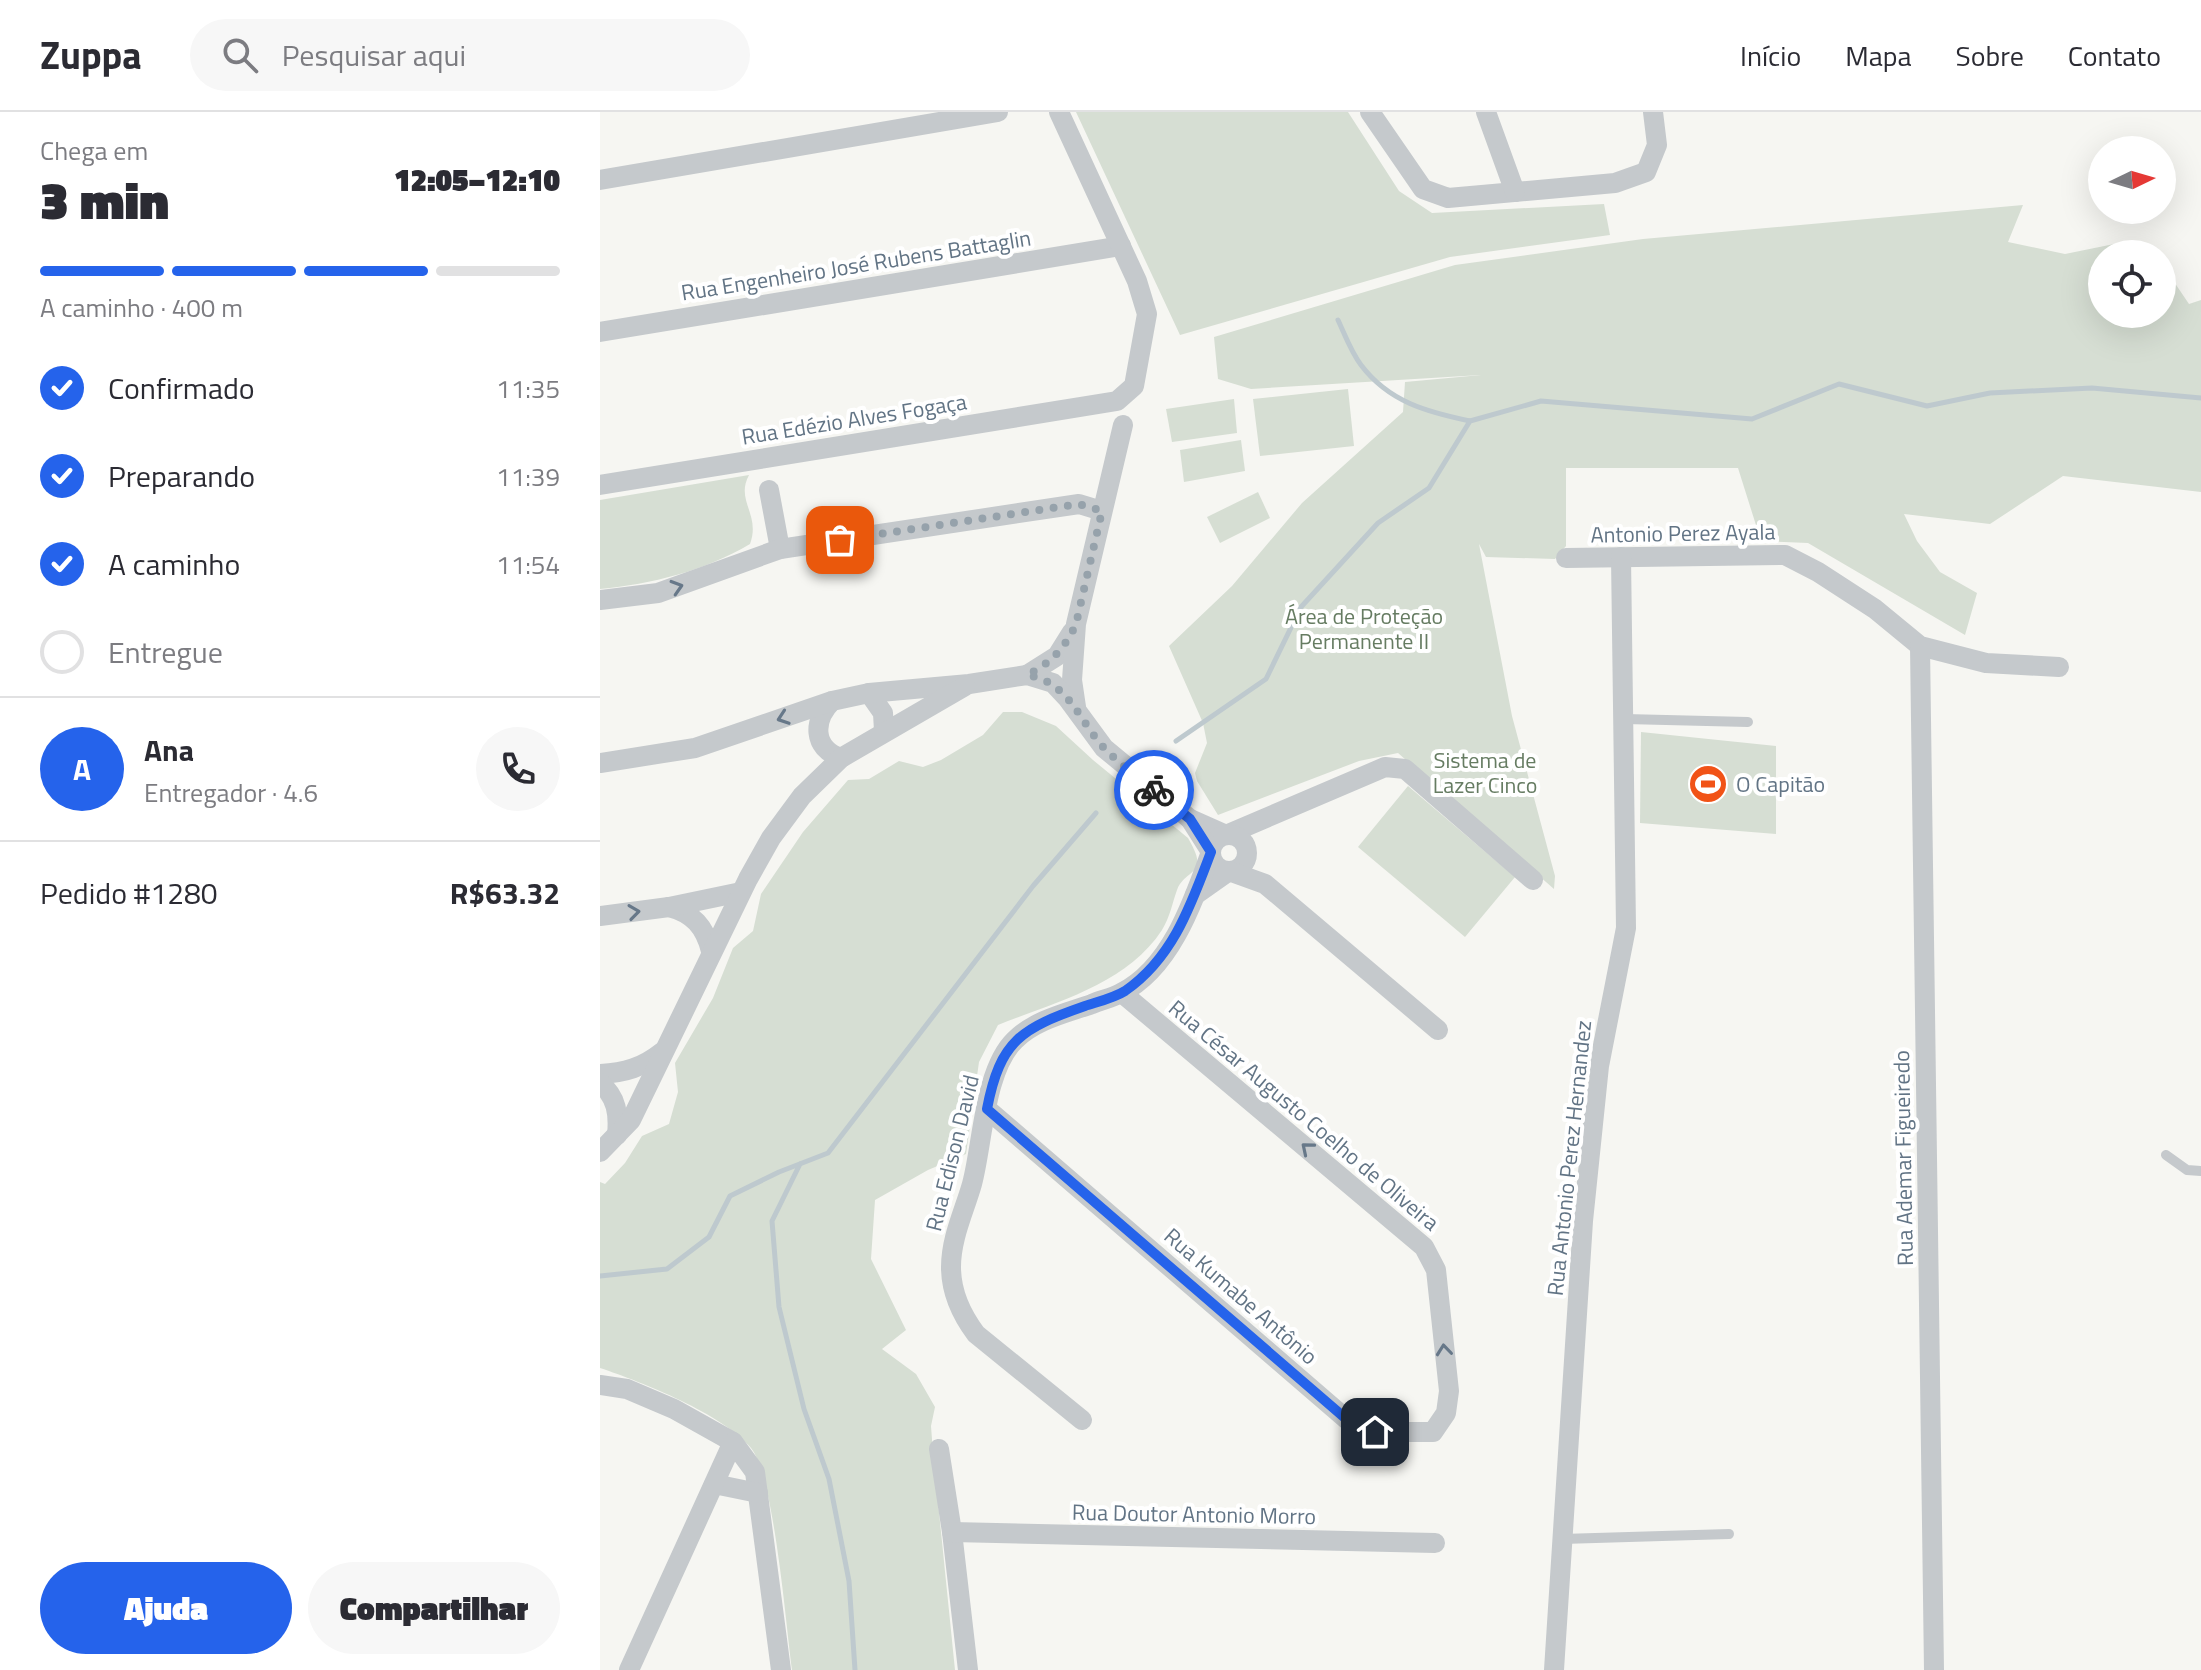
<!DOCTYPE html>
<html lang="pt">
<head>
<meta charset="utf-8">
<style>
	:root { --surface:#fff; --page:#f7f7f7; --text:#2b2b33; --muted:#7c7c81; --line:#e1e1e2; --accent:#2563eb }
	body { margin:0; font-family:"Titillium Web",sans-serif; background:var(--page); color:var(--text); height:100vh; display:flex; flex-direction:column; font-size:30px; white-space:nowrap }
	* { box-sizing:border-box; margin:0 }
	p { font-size:26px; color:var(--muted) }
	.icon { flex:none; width:44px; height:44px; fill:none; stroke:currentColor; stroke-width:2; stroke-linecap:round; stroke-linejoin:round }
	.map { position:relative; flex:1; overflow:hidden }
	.sheet { display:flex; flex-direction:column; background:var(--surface); width:600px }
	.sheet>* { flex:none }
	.needle { width:52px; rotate:85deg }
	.buttons { position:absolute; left:1488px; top:24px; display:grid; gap:16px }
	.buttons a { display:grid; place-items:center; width:88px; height:88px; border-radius:50%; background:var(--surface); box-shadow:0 8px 32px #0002; font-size:40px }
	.pin { position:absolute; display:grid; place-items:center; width:68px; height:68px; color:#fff; margin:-34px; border-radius:16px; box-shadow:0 4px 12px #0006 }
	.courier { position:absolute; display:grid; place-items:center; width:80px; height:80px; margin:-40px; border:6px solid #2563eb; border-radius:50%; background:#fff; color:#222; box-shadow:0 2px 10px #0007 }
	.head em { font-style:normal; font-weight:800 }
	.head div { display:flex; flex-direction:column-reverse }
	.head { display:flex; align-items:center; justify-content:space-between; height:136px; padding:0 40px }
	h1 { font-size:52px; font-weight:800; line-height:60px }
	.bar { display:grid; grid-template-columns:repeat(4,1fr); gap:12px 8px; align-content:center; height:96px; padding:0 40px }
	.bar i { height:10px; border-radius:6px; background:var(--line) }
	.bar .on { background:var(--accent) }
	.bar p { grid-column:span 4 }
	.line { display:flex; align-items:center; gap:20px; padding:0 40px; border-top:2px solid var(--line) }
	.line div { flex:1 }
	.round { display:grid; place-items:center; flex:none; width:84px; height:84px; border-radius:42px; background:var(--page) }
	ol { padding:0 40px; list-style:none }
	li { display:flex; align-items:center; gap:24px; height:88px }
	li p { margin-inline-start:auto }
	li .icon { padding:8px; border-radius:50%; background:var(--accent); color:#fff; stroke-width:4 }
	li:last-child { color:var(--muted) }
	li i { width:44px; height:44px; border:4px solid var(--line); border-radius:50% }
	.action { display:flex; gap:16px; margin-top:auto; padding:16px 40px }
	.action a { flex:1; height:92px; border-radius:48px; background:var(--accent); color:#fff; font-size:32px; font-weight:800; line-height:92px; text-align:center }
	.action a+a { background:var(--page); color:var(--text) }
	header { display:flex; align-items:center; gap:48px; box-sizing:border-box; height:112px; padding:0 40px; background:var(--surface); border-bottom:2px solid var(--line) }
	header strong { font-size:38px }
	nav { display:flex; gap:44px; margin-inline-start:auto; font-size:28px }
	.search { width:560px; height:72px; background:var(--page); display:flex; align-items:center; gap:20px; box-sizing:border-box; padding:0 28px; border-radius:44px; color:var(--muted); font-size:30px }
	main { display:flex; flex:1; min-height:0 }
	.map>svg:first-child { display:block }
	.green { fill:#d6ded3 }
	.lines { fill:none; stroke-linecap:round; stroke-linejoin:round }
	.stream { stroke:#bec9ce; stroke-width:5 }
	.lane { stroke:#c5c9cc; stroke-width:10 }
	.street { stroke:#c5c9cc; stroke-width:20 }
	.oneway { stroke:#677889 }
	.done { stroke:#96a2ab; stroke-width:8; stroke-dasharray:0 14.4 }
	.route { stroke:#2563eb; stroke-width:10 }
	.labels { text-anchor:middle; stroke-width:8; stroke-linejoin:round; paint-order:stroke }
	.street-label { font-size:22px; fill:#627485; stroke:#fff }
	.park-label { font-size:22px; fill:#667c62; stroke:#fff }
	.poi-label { font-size:22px; fill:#627485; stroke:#fff; text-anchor:start }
</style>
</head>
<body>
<header>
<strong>Zuppa</strong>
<div class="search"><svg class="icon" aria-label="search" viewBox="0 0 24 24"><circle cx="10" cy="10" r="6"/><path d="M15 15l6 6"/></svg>Pesquisar aqui</div>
<nav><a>Início</a><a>Mapa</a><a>Sobre</a><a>Contato</a></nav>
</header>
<main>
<section class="sheet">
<div class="head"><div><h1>3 min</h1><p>Chega em</p></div><em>12:05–12:10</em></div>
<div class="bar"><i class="on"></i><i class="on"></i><i class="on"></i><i></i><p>A caminho · 400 m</p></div>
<ol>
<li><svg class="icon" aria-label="check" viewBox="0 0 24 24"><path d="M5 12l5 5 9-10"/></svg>Confirmado<p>11:35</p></li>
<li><svg class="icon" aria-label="check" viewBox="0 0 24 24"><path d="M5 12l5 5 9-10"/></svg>Preparando<p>11:39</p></li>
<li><svg class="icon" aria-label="check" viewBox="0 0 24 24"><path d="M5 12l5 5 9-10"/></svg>A caminho<p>11:54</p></li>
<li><i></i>Entregue</li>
</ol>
<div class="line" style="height:144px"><b class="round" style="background:var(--accent);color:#fff">A</b><div><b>Ana</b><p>Entregador · 4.6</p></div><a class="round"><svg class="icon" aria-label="phone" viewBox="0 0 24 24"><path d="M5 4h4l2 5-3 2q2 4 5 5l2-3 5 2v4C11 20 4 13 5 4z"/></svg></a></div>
<div class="line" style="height:104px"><div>Pedido #1280</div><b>R$63.32</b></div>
<div class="action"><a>Ajuda</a><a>Compartilhar</a></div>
</section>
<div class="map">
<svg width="1601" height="1558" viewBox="0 0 1601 1558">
	<rect width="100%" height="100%" fill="#f6f6f2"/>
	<g class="green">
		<path d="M476 0H748L799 79 832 101 1004 92 1010 123 850 145 580 223Z"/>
		<path d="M1423 93 1408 130 1465 142 1524 130 1549 142H1502V202H1562V152L1589 192 1601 188V380L1463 364 1390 412 1304 402 1317 429 1340 460 1377 481 1365 523 1208 431 1161 429 1138 356H966V434L955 447 886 445 879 432 912 604 955 764 954 777 798 641 759 649 618 703 597 669 595 661 607 631 603 611 569 534 632 474 702 391 803 300 805 270 881 263 651 277 618 267 614 225 855 153 1043 127Z"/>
		<path d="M748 277 754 334 660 344 653 287Z"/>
		<path d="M634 287 637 321 572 330 566 297Z"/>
		<path d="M641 328 645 359 584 370 580 338Z"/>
		<path d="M149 363C135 389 161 402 150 432 104 459 52 472 0 477V388Z"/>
		<path d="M658 380 670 406 620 431 607 405Z"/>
		<path d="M403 600H422L456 614 493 648 588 726C611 765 586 755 577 778 572 792 570 805 562 818 526 873 455 890 398 913L379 950 366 1042 328 1058 275 1088 271 1147 306 1218 282 1237 316 1262 335 1295 331 1314 333 1341 355 1558H192C186 1514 174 1364 151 1336 123 1302 42 1270 0 1256V1070L5 1072 25 1051 42 1024 69 1012 78 980 75 951 113 886 133 836 153 819 161 782 203 720 248 668 269 667 299 649 323 655 341 648 383 623Z"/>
		<path d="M1041 620 1176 634V722L1040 711Z"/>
		<path d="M808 674 915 765 865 825 758 735Z"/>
	</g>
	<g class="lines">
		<g class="stream">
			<path d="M738 208C745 223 751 240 761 253 789 290 827 300 870 309"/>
			<path d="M576 629 666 567 701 495 778 411 829 376 870 309 941 289 1152 307 1239 272 1327 294 1390 281 1492 276 1601 286"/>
			<path d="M200 1052 172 1109 179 1195 204 1297 229 1367 249 1469 255 1558"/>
			<path d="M0 1164 67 1157 109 1125 130 1084 179 1060 228 1041 433 774 496 701"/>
		</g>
		<g class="lane">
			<path d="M1025 607 1148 610"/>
			<path d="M1566 1043 1587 1058 1601 1059"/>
			<path d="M962 1427 1129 1422"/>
		</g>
		<g class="street">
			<path d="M770 0 823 77 848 86 1015 71 1046 60 1057 33 1053 0"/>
			<path d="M886 0 915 80"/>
			<path d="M0 68 398 0"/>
			<path d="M0 220 521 134"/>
			<path d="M0 373 517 289 534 274 547 202 537 169 459 0"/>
			<path d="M169 378 180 437"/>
			<path d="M966 446 1185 443 1218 460 1275 497 1320 534 1386 551 1459 555"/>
			<path d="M0 488 58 481 180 437 479 392 502 399"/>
			<path d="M1320 534 1334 1558"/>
			<path d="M427 563 457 544 472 520"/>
			<path d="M269 581 283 601 284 619"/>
			<path d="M232 589C213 608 212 636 241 646"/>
			<path d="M476 595 472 568 476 512 523 313"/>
			<path d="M0 651 95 636 232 589 269 581 369 572 427 563 453 571 468 587 504 636 590 707 626 723 785 655 805 657 933 768"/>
			<circle cx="629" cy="741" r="18"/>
			<path d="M595 783 629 759 665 772 838 918"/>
			<path d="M69 795C93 801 105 815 111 839"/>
			<path d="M0 804 69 795 141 780"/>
			<path d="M0 962C25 961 43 955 62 940"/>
			<path d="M0 971C17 985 19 1003 17 1023"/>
			<path d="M387 997 752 1312 775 1320H833L846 1301 849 1279 836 1158 824 1135 522 881"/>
			<path d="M0 1040 31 1008 148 767 171 726 202 684 241 646 365 574"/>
			<path d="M0 1273 27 1277 74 1297 133 1330 155 1360 181 1558"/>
			<path d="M482 1308 376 1222C361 1202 351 1181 351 1155 351 1126 364 1100 372 1072 383 1031 384 958 415 928 435 908 466 901 492 892 501 888 512 886 521 881 571 856 593 790 611 740L590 707"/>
			<path d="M339 1337 352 1420 368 1558"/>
			<path d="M114 1372 158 1381"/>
			<path d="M352 1420 835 1431"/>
			<path d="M29 1558 133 1330"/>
			<path d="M954 1558 983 1109 999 954 1026 816 1021 445"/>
		</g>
	</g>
	<defs><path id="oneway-chevron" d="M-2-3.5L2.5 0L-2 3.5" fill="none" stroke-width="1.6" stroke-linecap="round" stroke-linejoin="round" transform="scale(2)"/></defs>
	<g class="oneway">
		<use href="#oneway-chevron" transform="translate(77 475) rotate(-17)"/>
		<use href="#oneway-chevron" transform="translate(183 606) rotate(161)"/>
		<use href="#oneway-chevron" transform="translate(34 800) rotate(-8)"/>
		<use href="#oneway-chevron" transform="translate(707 1036) rotate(-140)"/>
		<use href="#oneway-chevron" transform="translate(844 1238) rotate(-96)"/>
	</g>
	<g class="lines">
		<path class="done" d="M240 428 479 392 502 399 476 512C465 536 451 551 427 563 471 571 478 609 506 638 520 652 538 665 554 678"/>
		<path class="route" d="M554 678 590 707 611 740C591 793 573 846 525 879 514 886 497 890 485 894 422 916 400 928 387 997L752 1312 775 1320"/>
	</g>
	<defs>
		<g id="stadium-disc" transform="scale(2)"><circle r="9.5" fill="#f15317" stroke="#fff"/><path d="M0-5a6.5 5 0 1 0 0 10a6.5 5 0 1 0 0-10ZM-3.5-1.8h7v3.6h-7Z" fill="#fff"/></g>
	</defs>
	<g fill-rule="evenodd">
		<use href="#stadium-disc" x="1108" y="672"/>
	</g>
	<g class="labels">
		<g class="street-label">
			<text transform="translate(256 153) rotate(-9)" y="8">Rua Engenheiro José Rubens Battaglin</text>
			<text transform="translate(254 307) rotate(-9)" y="8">Rua Edézio Alves Fogaça</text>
			<text transform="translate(1083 421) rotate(-1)" y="8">Antonio Perez Ayala</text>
			<text transform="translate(704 1003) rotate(40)" y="8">Rua César Augusto Coelho de Oliveira</text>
			<text transform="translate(352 1041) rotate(-76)" y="8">Rua Edison David</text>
			<text transform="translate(969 1046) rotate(-84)" y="8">Rua Antonio Perez Hernandez</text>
			<text transform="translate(1303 1046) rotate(-91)" y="8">Rua Ademar Figueiredo</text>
			<text transform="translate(641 1184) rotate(41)" y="8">Rua Kumabe Antônio</text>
			<text transform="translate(594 1402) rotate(1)" y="8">Rua Doutor Antonio Morro</text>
		</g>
		<g class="park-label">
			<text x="764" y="512">Área de Proteção<tspan x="764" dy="25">Permanente II</tspan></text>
			<text x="885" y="656">Sistema de<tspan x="885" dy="25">Lazer Cinco</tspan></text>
		</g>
		<g class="poi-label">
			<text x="1136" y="680">O Capitão</text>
		</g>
	</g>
</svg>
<div class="buttons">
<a><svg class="needle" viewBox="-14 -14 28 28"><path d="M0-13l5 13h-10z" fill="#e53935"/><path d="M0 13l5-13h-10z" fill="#7c7c81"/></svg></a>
<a><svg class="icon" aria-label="locate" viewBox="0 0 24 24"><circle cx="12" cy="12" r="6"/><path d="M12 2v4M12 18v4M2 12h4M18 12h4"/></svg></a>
</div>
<div class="pin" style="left:240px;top:428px;background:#ea580c"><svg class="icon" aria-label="bag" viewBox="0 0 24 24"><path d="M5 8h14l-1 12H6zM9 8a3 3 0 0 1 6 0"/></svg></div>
<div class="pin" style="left:775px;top:1320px;background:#1f2937"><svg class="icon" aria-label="home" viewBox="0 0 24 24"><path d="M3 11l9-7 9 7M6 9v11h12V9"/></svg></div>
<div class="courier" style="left:554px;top:678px"><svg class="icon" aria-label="bike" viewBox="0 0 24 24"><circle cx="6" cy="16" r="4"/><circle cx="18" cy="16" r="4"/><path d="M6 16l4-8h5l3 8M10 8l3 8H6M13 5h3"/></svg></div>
</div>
</main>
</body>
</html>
